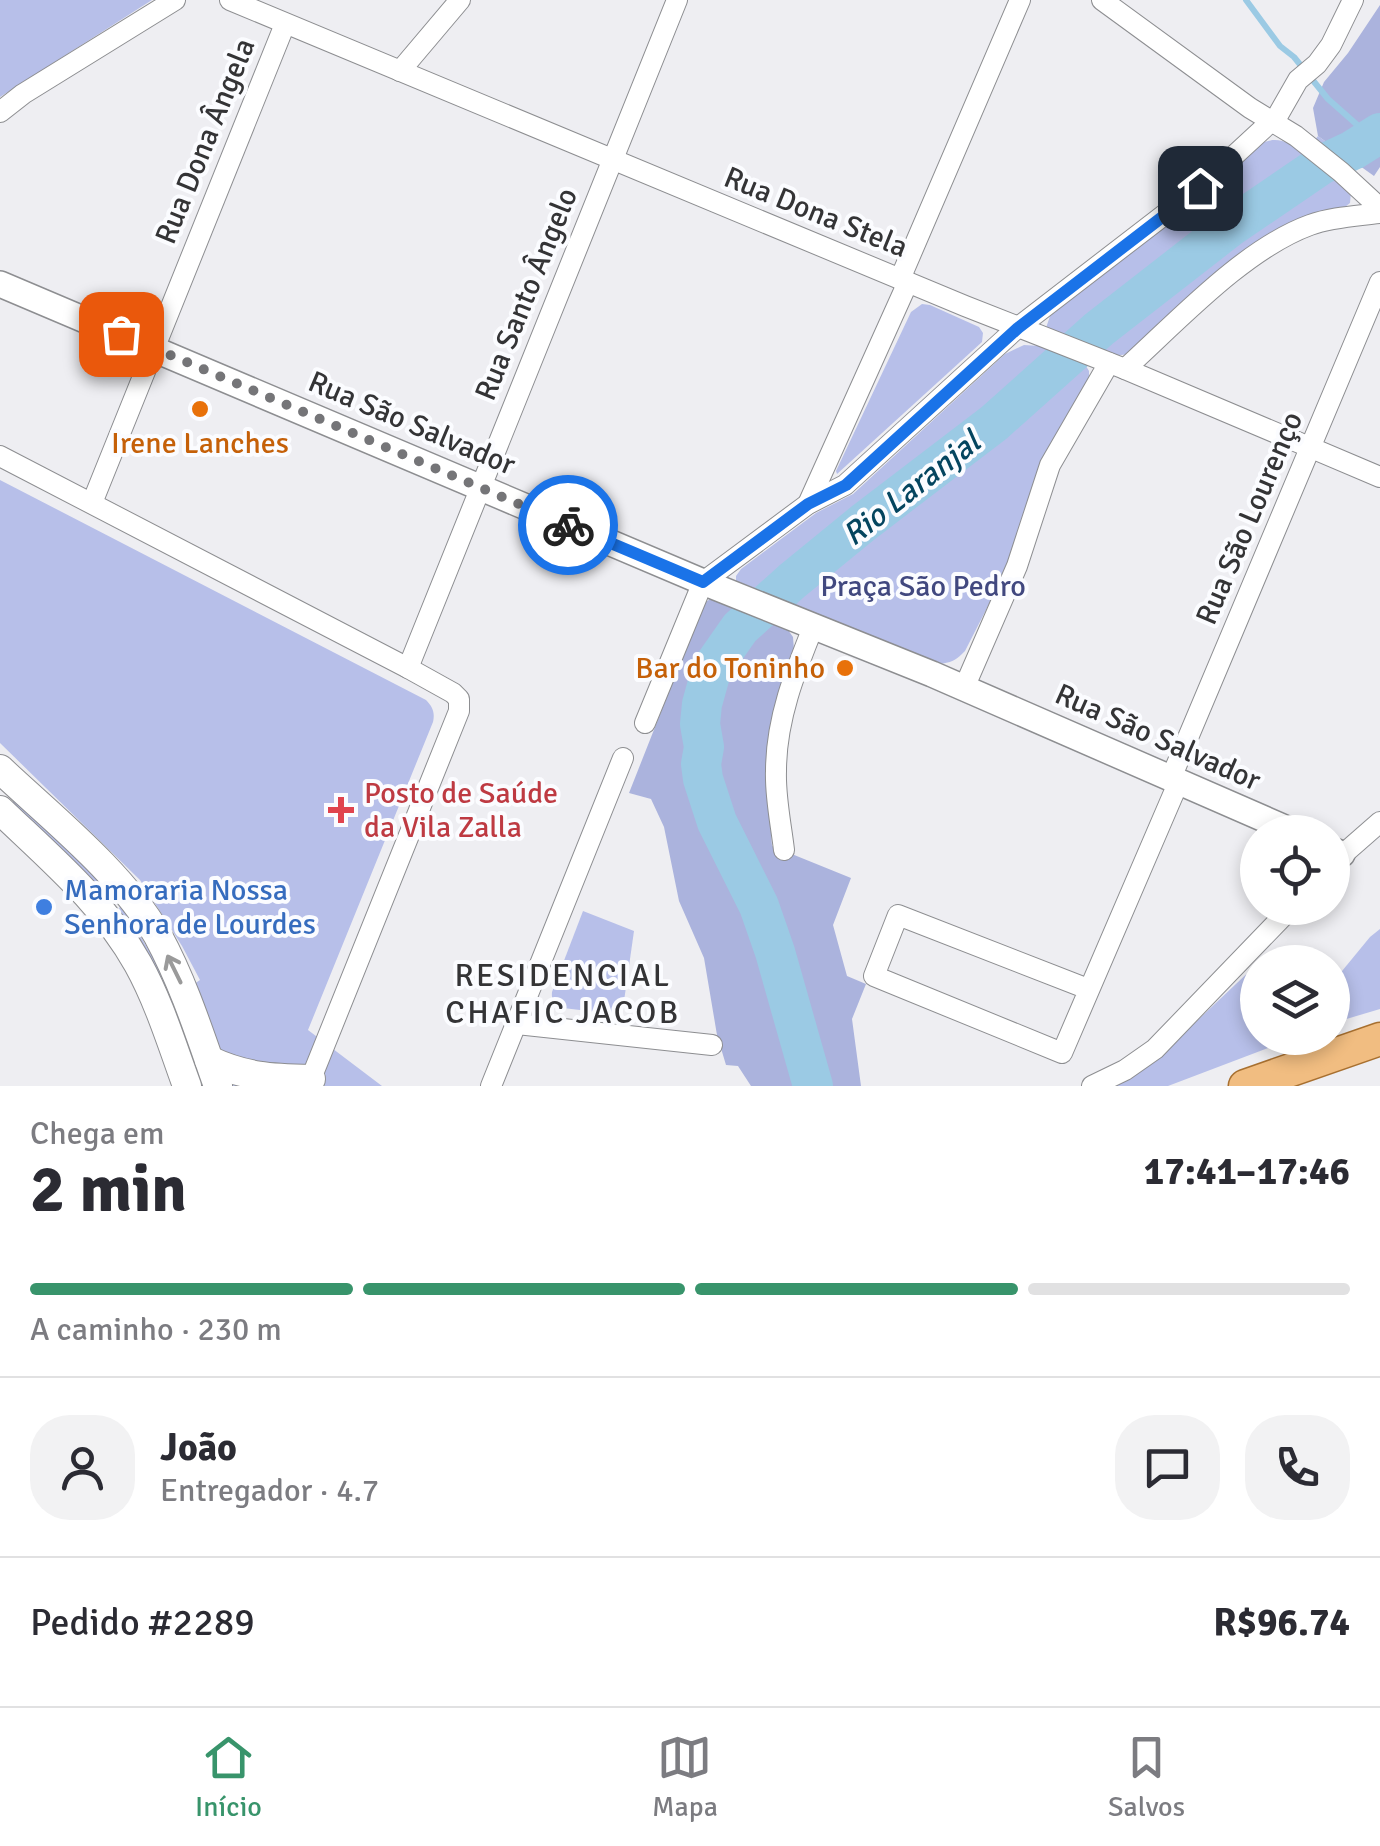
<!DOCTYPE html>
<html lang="pt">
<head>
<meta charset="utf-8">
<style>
	:root { --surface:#fff; --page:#f2f2f3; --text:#2b2b33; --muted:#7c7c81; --line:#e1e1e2; --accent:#38946b }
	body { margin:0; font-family:Signika,sans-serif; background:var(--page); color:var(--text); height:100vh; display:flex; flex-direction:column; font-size:38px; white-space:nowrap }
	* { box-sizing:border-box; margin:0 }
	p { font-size:32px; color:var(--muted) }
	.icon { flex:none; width:55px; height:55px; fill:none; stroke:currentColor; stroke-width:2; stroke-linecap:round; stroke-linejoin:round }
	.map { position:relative; height:1086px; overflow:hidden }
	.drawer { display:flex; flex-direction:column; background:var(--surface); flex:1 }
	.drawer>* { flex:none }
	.tools { position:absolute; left:1240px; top:815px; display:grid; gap:20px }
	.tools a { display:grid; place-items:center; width:110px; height:110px; border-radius:50%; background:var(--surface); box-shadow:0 5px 15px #0003; font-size:50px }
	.pin { position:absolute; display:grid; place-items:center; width:85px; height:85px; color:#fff; margin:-42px; border-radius:20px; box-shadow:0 5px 15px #0006 }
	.courier { position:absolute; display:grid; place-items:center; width:100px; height:100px; margin:-50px; border:8px solid #1a73e8; border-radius:50%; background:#fff; color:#222; box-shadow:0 2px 12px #0007 }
	.overview em { font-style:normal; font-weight:700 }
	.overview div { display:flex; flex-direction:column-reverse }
	.overview { display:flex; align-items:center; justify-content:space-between; height:170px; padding:0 30px }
	h1 { font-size:65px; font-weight:700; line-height:75px }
	.bar { display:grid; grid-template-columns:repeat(4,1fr); gap:15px 10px; align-content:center; height:120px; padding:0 30px }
	.bar i { height:12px; border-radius:8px; background:var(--line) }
	.bar .on { background:var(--accent) }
	.bar p { grid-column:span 4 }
	.line { display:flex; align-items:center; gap:25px; padding:0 30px; border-top:2px solid var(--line) }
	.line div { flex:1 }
	.round { display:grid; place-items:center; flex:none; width:105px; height:105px; border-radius:40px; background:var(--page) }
	.dock { display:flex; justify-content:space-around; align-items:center; height:140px; border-top:2px solid var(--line); background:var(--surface); font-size:28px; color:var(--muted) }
	.dock a { display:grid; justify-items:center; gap:5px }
	.dock .on { color:var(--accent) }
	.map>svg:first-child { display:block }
	.green { fill:#b7bfe9 }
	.forest { fill:#abb3dd }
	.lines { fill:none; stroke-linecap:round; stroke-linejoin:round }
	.stream { stroke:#9bcae4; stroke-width:6 }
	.river { stroke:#9bcae4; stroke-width:40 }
	.minor-casing { stroke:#8d8e91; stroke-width:22 }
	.tertiary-casing { stroke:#8d8e91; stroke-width:28 }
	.secondary-casing { stroke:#8d8e91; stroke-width:30 }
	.primary-casing { stroke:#a87030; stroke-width:35 }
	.minor { stroke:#fff; stroke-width:20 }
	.tertiary { stroke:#fff; stroke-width:25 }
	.secondary { stroke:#fff; stroke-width:28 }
	.primary { stroke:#f1bd81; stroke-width:32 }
	.oneway { stroke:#9a9a9a }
	.done { stroke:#757578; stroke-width:10; stroke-dasharray:0 18 }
	.route { stroke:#1a73e8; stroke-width:12 }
	.food-dot { fill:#e8710a; stroke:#fbfcff; stroke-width:4 }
	.health-dot { fill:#e0444e; stroke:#fbfcff; stroke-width:4 }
	.shop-dot { fill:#3f7fe0; stroke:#fbfcff; stroke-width:4 }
	.labels { text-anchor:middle; stroke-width:8; stroke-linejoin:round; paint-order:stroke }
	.street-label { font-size:30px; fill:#343436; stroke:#fbfcff }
	.food-label { font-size:30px; fill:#c56008; stroke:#fbfcff }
	.park-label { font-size:30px; fill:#41487f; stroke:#fbfcff }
	.health-label { font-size:30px; fill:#be3a42; stroke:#fbfcff; text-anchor:start }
	.shop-label { font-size:30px; fill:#366cbe; stroke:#fbfcff; text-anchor:start }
	.water-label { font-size:32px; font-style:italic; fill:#04455f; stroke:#fbfcff }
	.neighbourhood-label { font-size:32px; letter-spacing:2.5px; fill:#343436; stroke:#fbfcff }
</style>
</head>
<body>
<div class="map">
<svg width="1380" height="1086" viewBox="0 0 1380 1086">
	<rect width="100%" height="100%" fill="#eeeef2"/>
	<g class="green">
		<path d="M0 0H152L0 97Z"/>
		<path d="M1318 136 1351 160 1336 177 1351 192 1350 203 1345 207 1315 215 1129 354 1114 356 1102 351 1086 366 1089 371V378L1046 454 1011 561 965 651C955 662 946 665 932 663L736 584V576L741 569 816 513 853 494 1005 354 1024 345 1040 346 1051 313 1260 144C1278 135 1289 143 1304 153Z"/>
		<path d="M922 304 930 305 979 327 983 333 982 342 837 474 836 471 911 312Z"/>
		<path d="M0 480 426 700C433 707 435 713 433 722L308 1030 382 1086H229L194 984 200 980 182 946 140 880 0 743Z"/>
		<path d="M13 801H16L102 883V887H98L13 805Z"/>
		<path d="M120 906 123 907 167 981 205 1086H200L150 959 119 909Z"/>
		<path d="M583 911 634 931 622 1015 563 1008C555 1006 551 1001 552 992Z"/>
		<path d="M1380 929V1009L1333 1023V982L1370 937Z"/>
		<path d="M1256 965 1258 1038H1294L1168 1086H1115L1162 1054Z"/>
	</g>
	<g class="forest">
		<path d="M1380 5V167L1374 176 1318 136 1313 108 1324 82 1348 53Z"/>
		<path d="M712 598 786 627 793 637 794 650 767 779 772 846 851 878 833 925 847 976 866 984 852 1019 861 1086H751L738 1066 726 1065 717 1035 704 958 679 901 664 827 651 799 629 793 704 603Z"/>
	</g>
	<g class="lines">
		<path class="stream" d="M1246 0 1280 46 1294 57 1328 99 1372 138"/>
		<path class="river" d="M813 1086 775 952 759 906 717 822 703 779 701 764 704 747 700 724 702 704 712 668 740 628 792 581 863 523 994 423 1099 329 1230 227 1321 165 1353 150 1380 133"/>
		<g class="minor-casing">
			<g id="minor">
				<path d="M230 0 965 306 1125 369 1380 477"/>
				<path d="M1102 0 1250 108 1296 136 1341 172 1380 208"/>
				<path d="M400 71 460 0"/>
				<path d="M0 112 23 94 175 0"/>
				<path d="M900 279 1020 0"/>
				<path d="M1125 369C1177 322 1244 249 1310 225 1332 217 1357 216 1380 213"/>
				<path d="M0 456 408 668 453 693 459 699V711L308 1086"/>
				<path d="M92 503 285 24"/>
				<path d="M808 504 908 282"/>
				<path d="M408 668 677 0"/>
				<path d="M964 688 1017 566 1050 465 1109 363"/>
				<path d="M645 723 703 582 808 504 845 485 1017 328 1199 188 1278 115 1298 80 1317 64 1331 45 1353 0"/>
				<path d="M1171 778 1380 282"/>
				<path d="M784 850C781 824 775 797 776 771 776 719 795 672 814 625"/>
				<path d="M1332 864 1380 822"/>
				<path d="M1088 989 898 915 874 976 1062 1053 1179 781"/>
				<path d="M517 1024 712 1045"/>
				<path d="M491 1086 623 758"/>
				<path d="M1092 1086 1125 1070 1155 1049 1291 908"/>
			</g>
		</g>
		<g class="tertiary-casing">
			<g id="tertiary">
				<path d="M0 284 703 582 932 674 1294 832"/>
				<path d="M1332 850 1342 854"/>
			</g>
		</g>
		<g class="secondary-casing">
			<g id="secondary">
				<path d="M0 769C53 819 121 872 158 936 184 984 200 1035 218 1086"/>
				<path d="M0 810C50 858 104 903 138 964 159 1002 172 1045 187 1086"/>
				<path d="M209 1060C245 1077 271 1078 311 1079"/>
			</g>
		</g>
		<g class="primary-casing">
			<path id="primary" d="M1245 1086 1380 1039"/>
		</g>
		<use href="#minor" class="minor"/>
		<use href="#tertiary" class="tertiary"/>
		<use href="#secondary" class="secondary"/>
		<use href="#primary" class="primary"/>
	</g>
	<defs><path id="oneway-shaft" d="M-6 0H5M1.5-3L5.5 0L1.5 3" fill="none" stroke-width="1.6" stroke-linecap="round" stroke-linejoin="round" transform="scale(2.5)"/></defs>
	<use class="oneway" href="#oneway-shaft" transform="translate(174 969) rotate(-116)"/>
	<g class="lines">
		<path class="done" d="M121 334 568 525"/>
		<path class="route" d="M568 525 703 582 808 504 846 485 1018 328 1200 188"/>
	</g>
	<g class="food-dot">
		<circle cx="200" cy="409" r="10"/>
		<circle cx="845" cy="668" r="10"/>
	</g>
	<path class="health-dot" d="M336 795h10v10h10v10h-10v10h-10v-10h-10v-10h10z"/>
	<circle class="shop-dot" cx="44" cy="907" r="10"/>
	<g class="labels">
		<g class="street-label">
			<text transform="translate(205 141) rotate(-68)" y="10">Rua Dona Ângela</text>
			<text transform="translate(816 212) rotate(22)" y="10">Rua Dona Stela</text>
			<text transform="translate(526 294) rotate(-68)" y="10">Rua Santo Ângelo</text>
			<text transform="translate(412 423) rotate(23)" y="10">Rua São Salvador</text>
			<text transform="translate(1249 518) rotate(-67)" y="10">Rua São Lourenço</text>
			<text transform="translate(1158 737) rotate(24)" y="10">Rua São Salvador</text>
		</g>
		<g class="food-label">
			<text x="200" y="453">Irene Lanches</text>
			<text x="825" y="678" text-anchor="end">Bar do Toninho</text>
		</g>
		<g class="park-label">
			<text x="923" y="596">Praça São Pedro</text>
		</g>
		<g class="health-label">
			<text x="364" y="803">Posto de Saúde<tspan x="364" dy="34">da Vila Zalla</tspan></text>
		</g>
		<g class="shop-label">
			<text x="64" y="900">Mamoraria Nossa<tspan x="64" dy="34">Senhora de Lourdes</tspan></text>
		</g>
		<g class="water-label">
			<text transform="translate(911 488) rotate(-38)" y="11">Rio Laranjal</text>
		</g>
		<g class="neighbourhood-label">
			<text x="563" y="986">RESIDENCIAL<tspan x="563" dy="37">CHAFIC JACOB</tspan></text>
		</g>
	</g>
</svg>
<div class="tools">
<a><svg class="icon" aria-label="locate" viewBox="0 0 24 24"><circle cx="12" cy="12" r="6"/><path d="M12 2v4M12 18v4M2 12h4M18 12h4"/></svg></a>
<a><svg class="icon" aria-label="layers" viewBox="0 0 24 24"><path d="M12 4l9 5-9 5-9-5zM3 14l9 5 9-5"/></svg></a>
</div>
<div class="pin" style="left:121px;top:334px;background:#ea580c"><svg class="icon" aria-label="bag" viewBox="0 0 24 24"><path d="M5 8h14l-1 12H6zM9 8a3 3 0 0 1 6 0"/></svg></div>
<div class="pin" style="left:1200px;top:188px;background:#1f2937"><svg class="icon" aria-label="home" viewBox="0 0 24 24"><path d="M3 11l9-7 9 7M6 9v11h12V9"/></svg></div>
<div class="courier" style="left:568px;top:525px"><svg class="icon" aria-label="bike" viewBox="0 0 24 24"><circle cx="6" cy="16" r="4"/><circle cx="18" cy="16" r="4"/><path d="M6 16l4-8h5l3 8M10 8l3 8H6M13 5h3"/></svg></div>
</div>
<section class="drawer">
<div class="overview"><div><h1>2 min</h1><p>Chega em</p></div><em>17:41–17:46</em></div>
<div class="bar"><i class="on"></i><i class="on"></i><i class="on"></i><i></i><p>A caminho · 230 m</p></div>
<div class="line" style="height:180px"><a class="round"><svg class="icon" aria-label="person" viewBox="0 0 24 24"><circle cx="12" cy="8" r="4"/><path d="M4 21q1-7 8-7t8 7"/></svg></a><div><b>João</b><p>Entregador · 4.7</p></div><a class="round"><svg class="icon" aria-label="chat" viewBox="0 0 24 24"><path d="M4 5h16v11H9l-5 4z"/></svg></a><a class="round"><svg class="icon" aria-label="phone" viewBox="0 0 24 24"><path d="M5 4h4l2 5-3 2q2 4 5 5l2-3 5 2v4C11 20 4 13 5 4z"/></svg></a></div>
<div class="line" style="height:130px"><div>Pedido #2289</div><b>R$96.74</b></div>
</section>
<nav class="dock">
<a class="on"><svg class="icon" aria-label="home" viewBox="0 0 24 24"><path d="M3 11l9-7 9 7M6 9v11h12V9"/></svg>Início</a>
<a><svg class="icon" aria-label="map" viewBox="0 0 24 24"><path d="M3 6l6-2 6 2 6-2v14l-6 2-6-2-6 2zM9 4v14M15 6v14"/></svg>Mapa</a>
<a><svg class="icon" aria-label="saved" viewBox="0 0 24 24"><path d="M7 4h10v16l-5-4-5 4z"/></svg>Salvos</a>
</nav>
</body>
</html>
